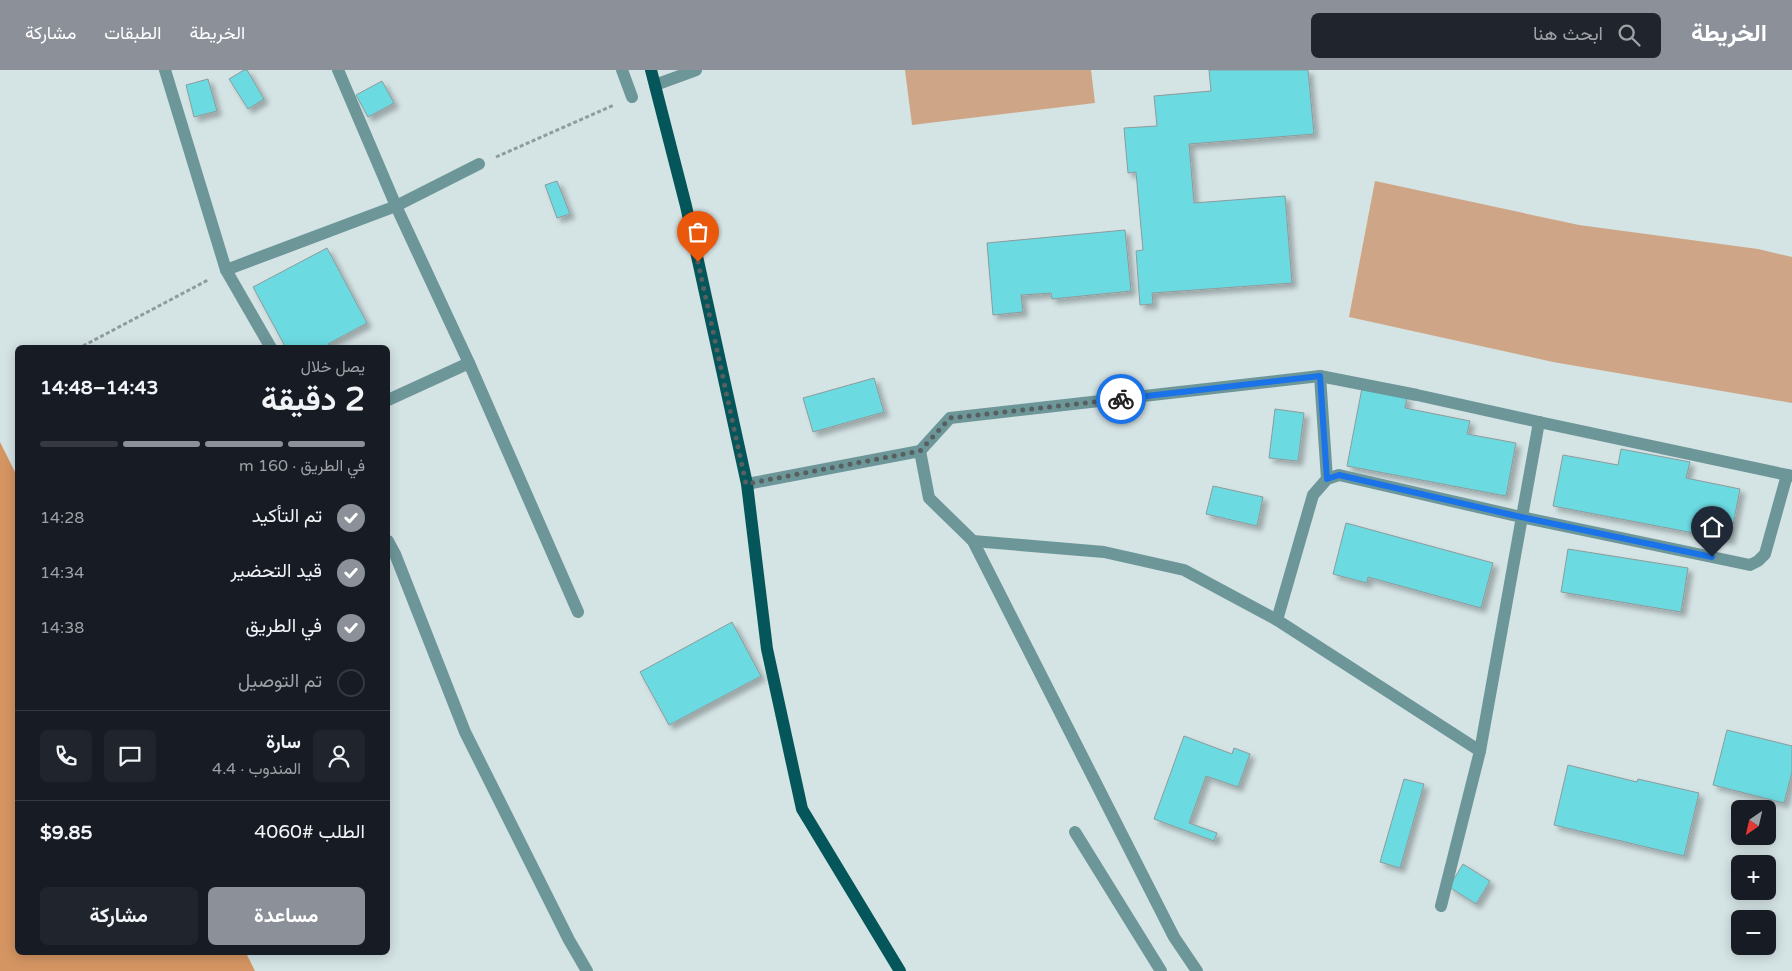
<!DOCTYPE html>
<html lang="ar">
<head>
<meta charset="utf-8">
<style>
	:root { --surface:#171b24; --page:#20242c; --text:#f1f3f6; --muted:#9ea1a6; --line:#363941; --accent:#8c9099 }
	body { margin:0; font-family:"Varela Round",Vazirmatn,sans-serif; background:var(--page); color:var(--text); direction:rtl; height:100vh; display:flex; flex-direction:column; font-size:19px; white-space:nowrap }
	* { box-sizing:border-box; margin:0 }
	p { font-size:16px; color:var(--muted) }
	.icon { flex:none; width:28px; height:28px; fill:none; stroke:currentColor; stroke-width:2; stroke-linecap:round; stroke-linejoin:round }
	.map { position:relative; flex:1; overflow:hidden; direction:ltr }
	.drawer { position:absolute; left:15px; top:275px; width:375px; height:610px; display:flex; flex-direction:column; background:var(--surface); border-radius:8px; box-shadow:0 2px 12px #0003; direction:rtl }
	.drawer>* { flex:none }
	.needle { width:32px; rotate:214deg }
	.tools { position:absolute; left:1731px; top:730px; display:grid; gap:10px }
	.tools a { display:grid; place-items:center; width:45px; height:45px; border-radius:8px; background:var(--surface); box-shadow:0 2px 12px #0003; font-size:25px }
	.pin { position:absolute; display:grid; place-items:center; width:42px; height:42px; color:#fff; margin:-51px -21px; border-radius:50% 50% 50% 0; rotate:-45deg; box-shadow:0 0 5px #0007 }
	.pin .icon { rotate:45deg }
	.courier { position:absolute; display:grid; place-items:center; width:50px; height:50px; margin:-25px; border:4px solid #1a73e8; border-radius:50%; background:#fff; color:#222; box-shadow:0 1px 6px #0007 }
	.headline em { font-style:normal; font-weight:700 }
	.headline div { display:flex; flex-direction:column-reverse }
	.headline { display:flex; align-items:center; justify-content:space-between; height:85px; padding:0 25px }
	h1 { font-size:32px; font-weight:700; line-height:38px }
	.bar { display:grid; grid-template-columns:repeat(4,1fr); gap:8px 5px; align-content:center; height:60px; padding:0 25px }
	.bar i { height:6px; border-radius:4px; background:var(--line) }
	.bar .on { background:var(--accent) }
	.bar p { grid-column:span 4 }
	.line { display:flex; align-items:center; gap:12px; padding:0 25px; border-top:1px solid var(--line) }
	.line div { flex:1 }
	.round { display:grid; place-items:center; flex:none; width:52px; height:52px; border-radius:8px; background:var(--page) }
	ol { padding:0 25px; list-style:none }
	li { display:flex; align-items:center; gap:15px; height:55px }
	li p { margin-inline-start:auto }
	li .icon { padding:5px; border-radius:50%; background:var(--accent); color:#fff; stroke-width:4 }
	li:last-child { color:var(--muted) }
	li i { width:28px; height:28px; border:2px solid var(--line); border-radius:50% }
	.action { display:flex; gap:10px; margin-top:auto; padding:10px 25px }
	.action a { flex:1; height:58px; border-radius:8px; background:var(--accent); color:#fff; font-size:20px; font-weight:700; line-height:58px; text-align:center }
	.action a+a { background:var(--page); color:var(--text) }
	header { display:flex; align-items:center; gap:30px; box-sizing:border-box; height:70px; padding:0 25px; background:var(--accent); color:#fff }
	header strong { font-size:24px }
	nav { display:flex; gap:28px; margin-inline-start:auto; font-size:18px }
	.search { width:350px; height:45px; background:var(--page); display:flex; align-items:center; gap:12px; box-sizing:border-box; padding:0 18px; border-radius:8px; color:var(--muted); font-size:19px }
	.map>svg:first-child { display:block }
	.green { fill:#cea687 }
	.water { fill:#d49562 }
	.building { fill:#6cdae1; stroke:#8d9b9c; filter:url(#shadow) }
	.lines { fill:none; stroke-linecap:round; stroke-linejoin:round }
	.path { stroke:#8f9b9c; stroke-width:3; stroke-dasharray:4 2.5; stroke-linecap:butt }
	.service { stroke:#6d9699; stroke-width:12 }
	.minor { stroke:#6d9699; stroke-width:12 }
	.primary { stroke:#04565a; stroke-width:12 }
	.done { stroke:#576061; stroke-width:5; stroke-dasharray:0 9 }
	.route { stroke:#1a73e8; stroke-width:6 }
</style>
</head>
<body>
<header>
<strong>الخريطة</strong>
<div class="search"><svg class="icon" aria-label="search" viewBox="0 0 24 24"><circle cx="10" cy="10" r="6"/><path d="M15 15l6 6"/></svg>ابحث هنا</div>
<nav><a>الخريطة</a><a>الطبقات</a><a>مشاركة</a></nav>
</header>
<div class="map">
<svg width="1792" height="901" viewBox="0 0 1792 901">
	<defs>
		<filter id="shadow"><feDropShadow dx="4.5" dy="4.5" stdDeviation="2.5" flood-color="#0004"/></filter>
	</defs>
	<rect width="100%" height="100%" fill="#d4e3e4"/>
	<g class="green">
		<path d="M905 0H1091L1095 33 912 55Z"/>
		<path d="M1375 111 1579 155 1758 179 1792 187V333L1553 292 1349 247Z"/>
	</g>
	<path class="water" d="M0 372 18 408V882L246 883 255 901H0Z"/>
	<g class="building">
		<path d="M244 0H247L264 29 248 39 229 9Z"/>
		<path d="M1209 0H1308L1314 64 1189 74 1194 133 1285 126 1292 213 1152 223 1153 234 1140 235 1136 181 1143 180 1136 102 1128 103 1124 58 1157 56 1154 26 1211 21Z"/>
		<path d="M208 9 217 41 194 47 186 15Z"/>
		<path d="M382 11 394 33 368 47 356 25Z"/>
		<path d="M557 111 570 144 557 148 545 115Z"/>
		<path d="M1125 160 1131 221 1052 229 1051 223 1021 225 1023 242 993 245 987 173Z"/>
		<path d="M327 178 367 253 328 274 329 278H286L253 217Z"/>
		<path d="M874 308 884 342 813 362 803 328Z"/>
		<path d="M1362 318 1407 327 1405 338 1470 351 1467 364 1516 373 1506 426 1347 396Z"/>
		<path d="M1275 339 1304 343 1298 391 1269 388Z"/>
		<path d="M1621 379 1690 392 1686 408 1740 419 1730 470 1553 436 1563 385 1618 395Z"/>
		<path d="M1213 416 1263 427 1257 456 1206 444Z"/>
		<path d="M1346 453 1493 493 1481 538 1368 507 1367 513 1333 504Z"/>
		<path d="M1568 479 1688 498 1681 542 1561 522Z"/>
		<path d="M732 552 761 606 669 655 640 602Z"/>
		<path d="M1727 660 1792 676V702L1784 733 1713 715Z"/>
		<path d="M1184 666 1232 684 1234 678 1250 684 1238 717 1206 706 1189 753 1217 763 1214 771 1154 749Z"/>
		<path d="M1568 695 1637 712 1638 709 1699 723 1684 786 1554 755Z"/>
		<path d="M1404 709 1424 714 1400 798 1380 792Z"/>
		<path d="M1463 794 1490 811 1476 834 1449 817Z"/>
	</g>
	<g class="lines">
		<g class="path">
			<path d="M496 87 614 35"/>
			<path d="M83 276 208 210"/>
		</g>
		<g class="service">
			<path d="M655 15 696 0"/>
			<path d="M1320 306 1327 409"/>
			<path d="M920 381 929 428 973 471 1174 867 1197 901"/>
			<path d="M747 414 920 381 950 348 1320 306 1417 325 1539 352 1792 406"/>
			<path d="M973 471 1104 482 1184 500 1277 550 1480 681"/>
			<path d="M1277 550 1313 425 1327 409 1339 405 1521 447 1750 495 1758 491 1765 484 1787 405"/>
			<path d="M1441 836 1480 681 1539 352"/>
		</g>
		<g class="minor">
			<path d="M165 0 226 200 271 278"/>
			<path d="M338 0 396 136 469 293 578 542"/>
			<path d="M622 0 632 27"/>
			<path d="M226 200 396 136 479 94"/>
			<path d="M388 330 469 293"/>
			<path d="M388 471 395 484 465 662 569 870 587 901"/>
			<path d="M1075 762 1161 901"/>
		</g>
		<path class="primary" d="M651 0 686 136 747 414 767 579 802 739 900 901"/>
	</g>
	<g class="lines">
		<path class="done" d="M698 192 746 414 920 381 950 348 1121 329"/>
		<path class="route" d="M1121 329 1320 306 1327 409 1339 405 1521 447 1712 487"/>
	</g>
</svg>
<div class="tools">
<a><svg class="needle" viewBox="-14 -14 28 28"><path d="M0-13l5 13h-10z" fill="#e53935"/><path d="M0 13l5-13h-10z" fill="#9ea1a6"/></svg></a>
<a>+</a>
<a>−</a>
</div>
<div class="pin" style="left:698px;top:192px;background:#ea580c"><svg class="icon" aria-label="bag" viewBox="0 0 24 24"><path d="M5 8h14l-1 12H6zM9 8a3 3 0 0 1 6 0"/></svg></div>
<div class="pin" style="left:1712px;top:487px;background:#1f2937"><svg class="icon" aria-label="home" viewBox="0 0 24 24"><path d="M3 11l9-7 9 7M6 9v11h12V9"/></svg></div>
<div class="courier" style="left:1121px;top:329px"><svg class="icon" aria-label="bike" viewBox="0 0 24 24"><circle cx="6" cy="16" r="4"/><circle cx="18" cy="16" r="4"/><path d="M6 16l4-8h5l3 8M10 8l3 8H6M13 5h3"/></svg></div>
<section class="drawer">
<div class="headline"><div><h1>2 دقيقة</h1><p>يصل خلال</p></div><em>14:43–14:48</em></div>
<div class="bar"><i class="on"></i><i class="on"></i><i class="on"></i><i></i><p>في الطريق · 160 m</p></div>
<ol>
<li><svg class="icon" aria-label="check" viewBox="0 0 24 24"><path d="M5 12l5 5 9-10"/></svg>تم التأكيد<p>14:28</p></li>
<li><svg class="icon" aria-label="check" viewBox="0 0 24 24"><path d="M5 12l5 5 9-10"/></svg>قيد التحضير<p>14:34</p></li>
<li><svg class="icon" aria-label="check" viewBox="0 0 24 24"><path d="M5 12l5 5 9-10"/></svg>في الطريق<p>14:38</p></li>
<li><i></i>تم التوصيل</li>
</ol>
<div class="line" style="height:90px"><a class="round"><svg class="icon" aria-label="person" viewBox="0 0 24 24"><circle cx="12" cy="8" r="4"/><path d="M4 21q1-7 8-7t8 7"/></svg></a><div><b>سارة</b><p>المندوب · 4.4</p></div><a class="round"><svg class="icon" aria-label="chat" viewBox="0 0 24 24"><path d="M4 5h16v11H9l-5 4z"/></svg></a><a class="round"><svg class="icon" aria-label="phone" viewBox="0 0 24 24"><path d="M5 4h4l2 5-3 2q2 4 5 5l2-3 5 2v4C11 20 4 13 5 4z"/></svg></a></div>
<div class="line" style="height:65px"><div>الطلب #4060</div><b>$9.85</b></div>
<div class="action"><a>مساعدة</a><a>مشاركة</a></div>
</section>
</div>
</body>
</html>
